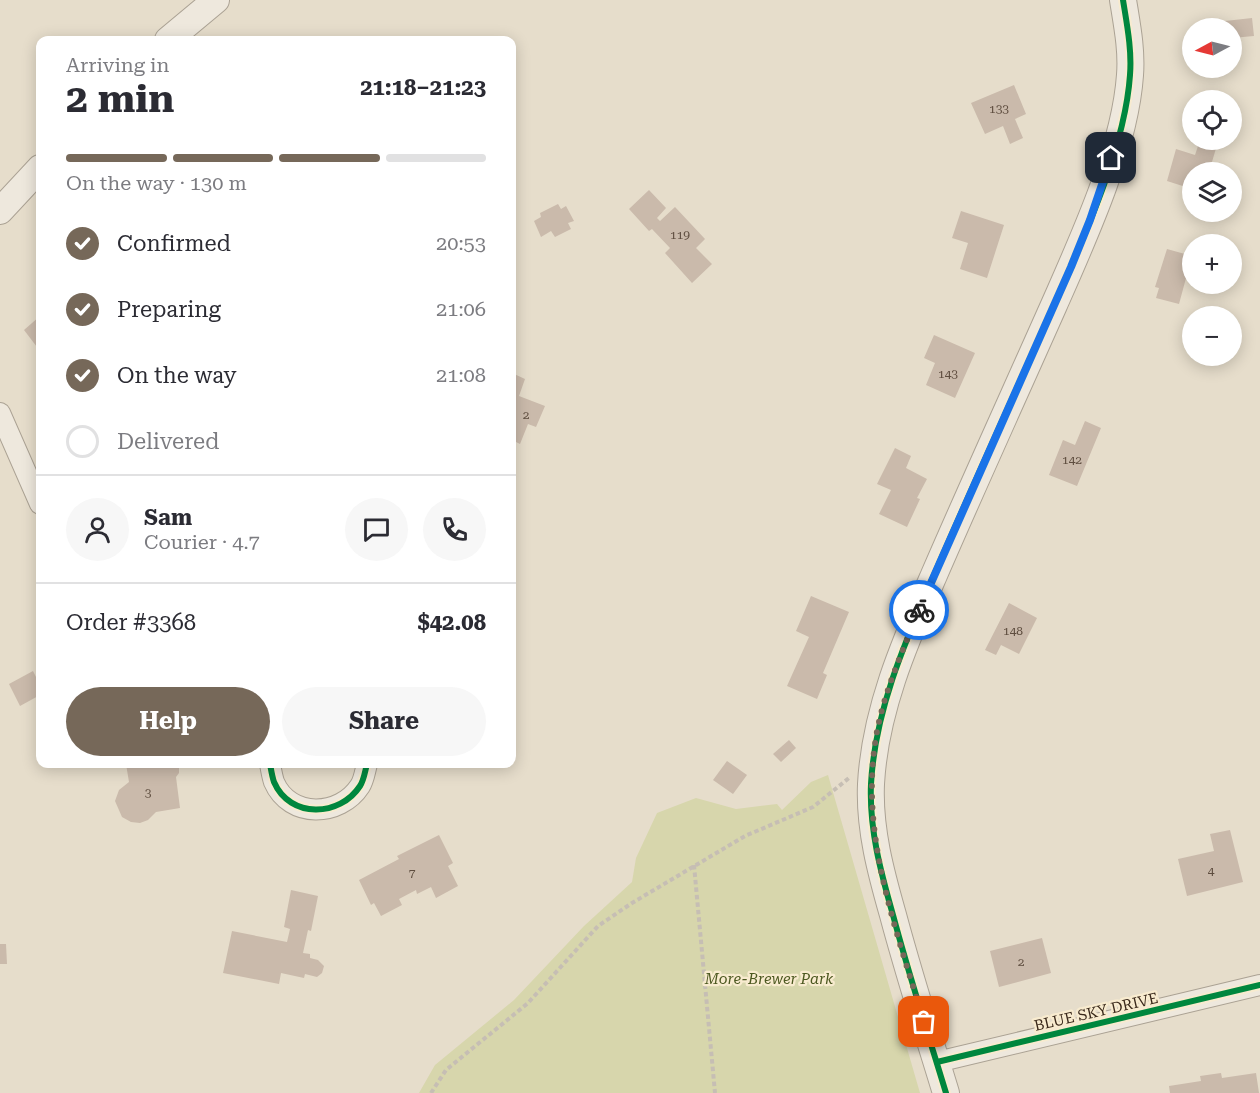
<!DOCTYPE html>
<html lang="en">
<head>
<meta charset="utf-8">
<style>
	:root { --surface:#fff; --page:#f7f7f7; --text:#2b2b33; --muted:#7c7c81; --line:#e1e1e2; --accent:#766859 }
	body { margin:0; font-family:"Roboto Serif",serif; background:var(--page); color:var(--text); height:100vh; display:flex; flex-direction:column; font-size:22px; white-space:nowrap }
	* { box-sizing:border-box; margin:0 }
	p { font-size:20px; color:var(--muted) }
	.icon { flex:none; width:33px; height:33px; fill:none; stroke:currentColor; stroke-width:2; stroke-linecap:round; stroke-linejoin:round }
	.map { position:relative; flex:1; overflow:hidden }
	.sheet { position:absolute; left:36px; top:36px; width:480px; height:732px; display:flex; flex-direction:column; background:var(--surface); border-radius:12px; box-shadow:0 3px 15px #0003 }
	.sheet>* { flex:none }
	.needle { width:39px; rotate:263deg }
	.buttons { position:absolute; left:1182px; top:18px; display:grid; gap:12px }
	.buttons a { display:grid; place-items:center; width:60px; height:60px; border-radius:50%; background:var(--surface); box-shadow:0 3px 15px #0003; font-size:30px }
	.pin { position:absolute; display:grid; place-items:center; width:51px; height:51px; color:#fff; margin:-26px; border-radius:12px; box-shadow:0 3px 9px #0006 }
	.courier { position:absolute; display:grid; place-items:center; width:60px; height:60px; margin:-30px; border:4px solid #1a73e8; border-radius:50%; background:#fff; color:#222; box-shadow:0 2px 8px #0007 }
	.headline em { font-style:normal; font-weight:700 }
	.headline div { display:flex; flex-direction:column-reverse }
	.headline { display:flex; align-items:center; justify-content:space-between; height:102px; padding:0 30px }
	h1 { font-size:39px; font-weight:700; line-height:45px }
	.bar { display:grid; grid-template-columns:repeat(4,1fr); gap:9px 6px; align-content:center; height:72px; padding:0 30px }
	.bar i { height:8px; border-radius:4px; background:var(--line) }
	.bar .current { background:var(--accent) }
	.bar p { grid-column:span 4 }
	.line { display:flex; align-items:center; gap:15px; padding:0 30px; border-top:2px solid var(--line) }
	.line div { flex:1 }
	.round { display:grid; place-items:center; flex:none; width:63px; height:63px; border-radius:32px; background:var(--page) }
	ol { padding:0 30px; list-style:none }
	li { display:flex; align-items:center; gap:18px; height:66px }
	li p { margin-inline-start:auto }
	li .icon { padding:6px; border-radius:50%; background:var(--accent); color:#fff; stroke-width:4 }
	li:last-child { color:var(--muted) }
	li i { width:33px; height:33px; border:3px solid var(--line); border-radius:50% }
	.primary-button { display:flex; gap:12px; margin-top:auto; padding:12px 30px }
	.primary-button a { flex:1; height:69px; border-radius:36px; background:var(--accent); color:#fff; font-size:24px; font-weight:700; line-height:69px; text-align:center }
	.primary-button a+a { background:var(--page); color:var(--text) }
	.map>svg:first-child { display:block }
	.green { fill:#d7d6ac }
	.building { fill:#cabaab }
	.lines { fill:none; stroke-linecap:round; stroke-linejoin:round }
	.minor-casing { stroke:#aba294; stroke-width:22 }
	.tertiary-casing { stroke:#aba294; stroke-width:28 }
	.path { stroke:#c6beb4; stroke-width:4; stroke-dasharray:4.5 3; stroke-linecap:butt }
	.minor { stroke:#eee8dd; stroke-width:20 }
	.tertiary { stroke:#eee8dd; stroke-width:26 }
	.cycleway-casing { stroke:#f8ebcf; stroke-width:10 }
	.cycleway { stroke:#00873e; stroke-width:6 }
	.done { stroke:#766859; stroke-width:6; stroke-dasharray:0 10.8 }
	.route { stroke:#1a73e8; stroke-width:8 }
	.labels { text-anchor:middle; stroke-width:4.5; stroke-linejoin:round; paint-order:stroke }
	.number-label { font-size:12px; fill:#5e4d3f }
	.park-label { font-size:15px; font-style:italic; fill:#4c5820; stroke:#f8ebcf }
	.street-label { font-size:15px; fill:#3a291b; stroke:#f8ebcf }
</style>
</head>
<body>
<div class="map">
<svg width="1260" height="1093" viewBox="0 0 1260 1093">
	<rect width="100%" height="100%" fill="#e6ddcb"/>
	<path class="green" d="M828 775 920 1093H419L435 1065 514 1000 584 926 632 882 636 858 657 813 696 798 736 809 777 804 782 810 811 782Z"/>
	<g class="building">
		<path d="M1252 18 1254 36 1232 38V28H1198V24Z"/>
		<path d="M1187 42H1192V69H1191L1189 59 1184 60 1183 52 1188 51Z"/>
		<path d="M1201 68H1234V69L1202 72Z"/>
		<path d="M1014 85 1026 114 1015 119 1023 138 1010 144 1003 126 985 134 971 103Z"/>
		<path d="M1200 140 1217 145 1209 172H1192V189L1167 181 1176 149 1195 155Z"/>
		<path d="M649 190 666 208 657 218 660 221 675 207 705 239 696 248 712 264 692 283 665 253 670 248 652 229 649 231 629 209Z"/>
		<path d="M558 204 561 209 566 206 574 221 568 223 571 229 555 237 551 231 541 237 534 221 541 217 540 213Z"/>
		<path d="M961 211 1004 225 987 278 960 269 968 243 952 238Z"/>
		<path d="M1167 249 1192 256 1179 304 1156 298 1159 288 1155 287Z"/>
		<path d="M40 316V351L24 330Z"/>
		<path d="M934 335 975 353 955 398 926 385 935 363 924 358Z"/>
		<path d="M512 373 525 379 519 396 545 406 536 427 528 424 520 444 512 440Z"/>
		<path d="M1085 421 1101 428 1077 486 1049 475 1063 440 1075 445Z"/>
		<path d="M895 448 911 456 906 468 927 479 917 498 920 499 907 527 879 514 891 490 877 484Z"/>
		<path d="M811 596 849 612 823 673 827 675 817 699 787 686 809 637 796 631Z"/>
		<path d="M1009 603 1037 618 1019 654 1001 645 996 655 985 650Z"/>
		<path d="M33 671 40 685V695L20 706 9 684Z"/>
		<path d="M789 740 796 748 781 762 773 754Z"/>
		<path d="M727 761 747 775 733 794 713 780Z"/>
		<path d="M126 764H179V773L176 777 180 808 156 812 148 820 140 823 131 822 122 817 115 801 119 790 129 782Z"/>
		<path d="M1230 830 1243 882 1187 896 1178 859 1214 851 1210 834Z"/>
		<path d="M439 835 453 863 448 866 458 886 436 898 431 887 417 894 416 890 399 899 402 905 381 916 374 903 371 905 359 880 399 859 397 856Z"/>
		<path d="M291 890 318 896 311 931 308 930 303 953 310 954V958L318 960 324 966 322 973 317 977 305 974 304 978 281 973 279 984 223 973 232 931 287 942 290 929 284 927Z"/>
		<path d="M1042 938 1051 973 999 987 990 951Z"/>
		<path d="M0 944H6L7 964H0Z"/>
		<path d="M1221 1073 1222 1078 1256 1073 1259 1093H1170L1169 1086 1201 1081 1200 1076Z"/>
	</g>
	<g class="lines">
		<g class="minor-casing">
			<g id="minor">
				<path d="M0 413 40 504"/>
				<path d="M270 764C271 769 272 776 274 782 290 819 340 817 360 786 364 780 365 771 367 764"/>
				<path d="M937 1062 1260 985"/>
			</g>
		</g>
		<g class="tertiary-casing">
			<g id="tertiary">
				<path d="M168 40 216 0"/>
				<path d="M0 211 40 168"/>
				<path d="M946 1093C928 1034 909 975 893 915 881 873 869 829 871 784 875 710 905 642 934 575 973 485 1014 395 1054 305 1084 237 1125 148 1130 75 1132 50 1127 25 1123 0"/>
			</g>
		</g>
		<g class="path">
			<path d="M694 865 715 1093"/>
			<path d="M431 1093 446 1070 528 1003 598 926 632 903 745 836 813 807 849 778"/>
		</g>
		<use href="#minor" class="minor"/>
		<use href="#tertiary" class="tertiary"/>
		<g class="cycleway-casing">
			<g id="cycleway">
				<path d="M270 764C271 769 272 776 274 782 290 819 340 817 360 786 364 780 365 771 367 764"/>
				<path d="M937 1062 1260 985"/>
				<path d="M946 1093C928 1034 909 975 893 915 881 873 869 829 871 784 875 710 905 642 934 575 973 485 1014 395 1054 305 1084 237 1125 148 1130 75 1132 50 1127 25 1123 0"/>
			</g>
		</g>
		<use href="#cycleway" class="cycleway"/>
	</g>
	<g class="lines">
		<path class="done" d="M919 610C902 653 881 698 875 744 861 839 897 932 924 1022"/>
		<path class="route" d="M919 610 1071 267 1090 220 1111 158"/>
	</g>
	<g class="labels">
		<g class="number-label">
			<text x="999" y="113">133</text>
			<text x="680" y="239">119</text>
			<text x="948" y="378">143</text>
			<text x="526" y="419">2</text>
			<text x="1072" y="464">142</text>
			<text x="1013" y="635">148</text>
			<text x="148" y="797">3</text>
			<text x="1211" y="875">4</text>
			<text x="412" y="877">7</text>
			<text x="1021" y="966">2</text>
		</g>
		<g class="park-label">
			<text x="769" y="984">More-Brewer Park</text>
		</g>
		<g class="street-label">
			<text transform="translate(1096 1012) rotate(-13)" y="5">BLUE SKY DRIVE</text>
		</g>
	</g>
</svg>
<div class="buttons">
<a><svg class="needle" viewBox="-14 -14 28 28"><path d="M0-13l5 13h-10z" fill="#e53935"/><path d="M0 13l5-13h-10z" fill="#7c7c81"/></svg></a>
<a><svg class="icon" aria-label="locate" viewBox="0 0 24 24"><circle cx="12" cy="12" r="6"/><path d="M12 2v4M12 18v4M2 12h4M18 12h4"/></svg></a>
<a><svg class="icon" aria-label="layers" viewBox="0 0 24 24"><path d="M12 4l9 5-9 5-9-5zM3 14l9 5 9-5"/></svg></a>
<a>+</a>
<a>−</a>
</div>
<div class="pin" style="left:924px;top:1022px;background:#ea580c"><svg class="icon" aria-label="bag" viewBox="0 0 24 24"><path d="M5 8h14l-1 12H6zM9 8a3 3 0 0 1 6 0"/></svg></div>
<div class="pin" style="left:1111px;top:158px;background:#1f2937"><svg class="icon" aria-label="home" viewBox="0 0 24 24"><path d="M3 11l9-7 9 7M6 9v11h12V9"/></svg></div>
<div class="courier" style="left:919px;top:610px"><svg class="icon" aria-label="bike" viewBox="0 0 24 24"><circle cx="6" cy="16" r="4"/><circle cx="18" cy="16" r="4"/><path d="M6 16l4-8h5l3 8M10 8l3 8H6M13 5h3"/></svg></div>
<section class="sheet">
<div class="headline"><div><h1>2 min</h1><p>Arriving in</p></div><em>21:18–21:23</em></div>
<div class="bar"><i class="current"></i><i class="current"></i><i class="current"></i><i></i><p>On the way · 130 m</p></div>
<ol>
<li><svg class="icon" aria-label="check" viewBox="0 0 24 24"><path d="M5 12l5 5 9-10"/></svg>Confirmed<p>20:53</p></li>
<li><svg class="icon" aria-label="check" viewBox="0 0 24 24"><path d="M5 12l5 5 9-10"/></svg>Preparing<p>21:06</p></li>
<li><svg class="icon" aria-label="check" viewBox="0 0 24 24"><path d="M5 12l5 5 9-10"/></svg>On the way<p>21:08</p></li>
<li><i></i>Delivered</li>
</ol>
<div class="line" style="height:108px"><a class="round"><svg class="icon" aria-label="person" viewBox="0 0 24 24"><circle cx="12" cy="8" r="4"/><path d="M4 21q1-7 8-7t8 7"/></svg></a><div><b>Sam</b><p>Courier · 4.7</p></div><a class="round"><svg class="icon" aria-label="chat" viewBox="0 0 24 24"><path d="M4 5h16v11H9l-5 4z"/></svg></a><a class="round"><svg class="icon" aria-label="phone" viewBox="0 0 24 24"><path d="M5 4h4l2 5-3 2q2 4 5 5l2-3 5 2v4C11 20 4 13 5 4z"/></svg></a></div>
<div class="line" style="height:78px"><div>Order #3368</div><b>$42.08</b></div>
<div class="primary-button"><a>Help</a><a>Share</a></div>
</section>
</div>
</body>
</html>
